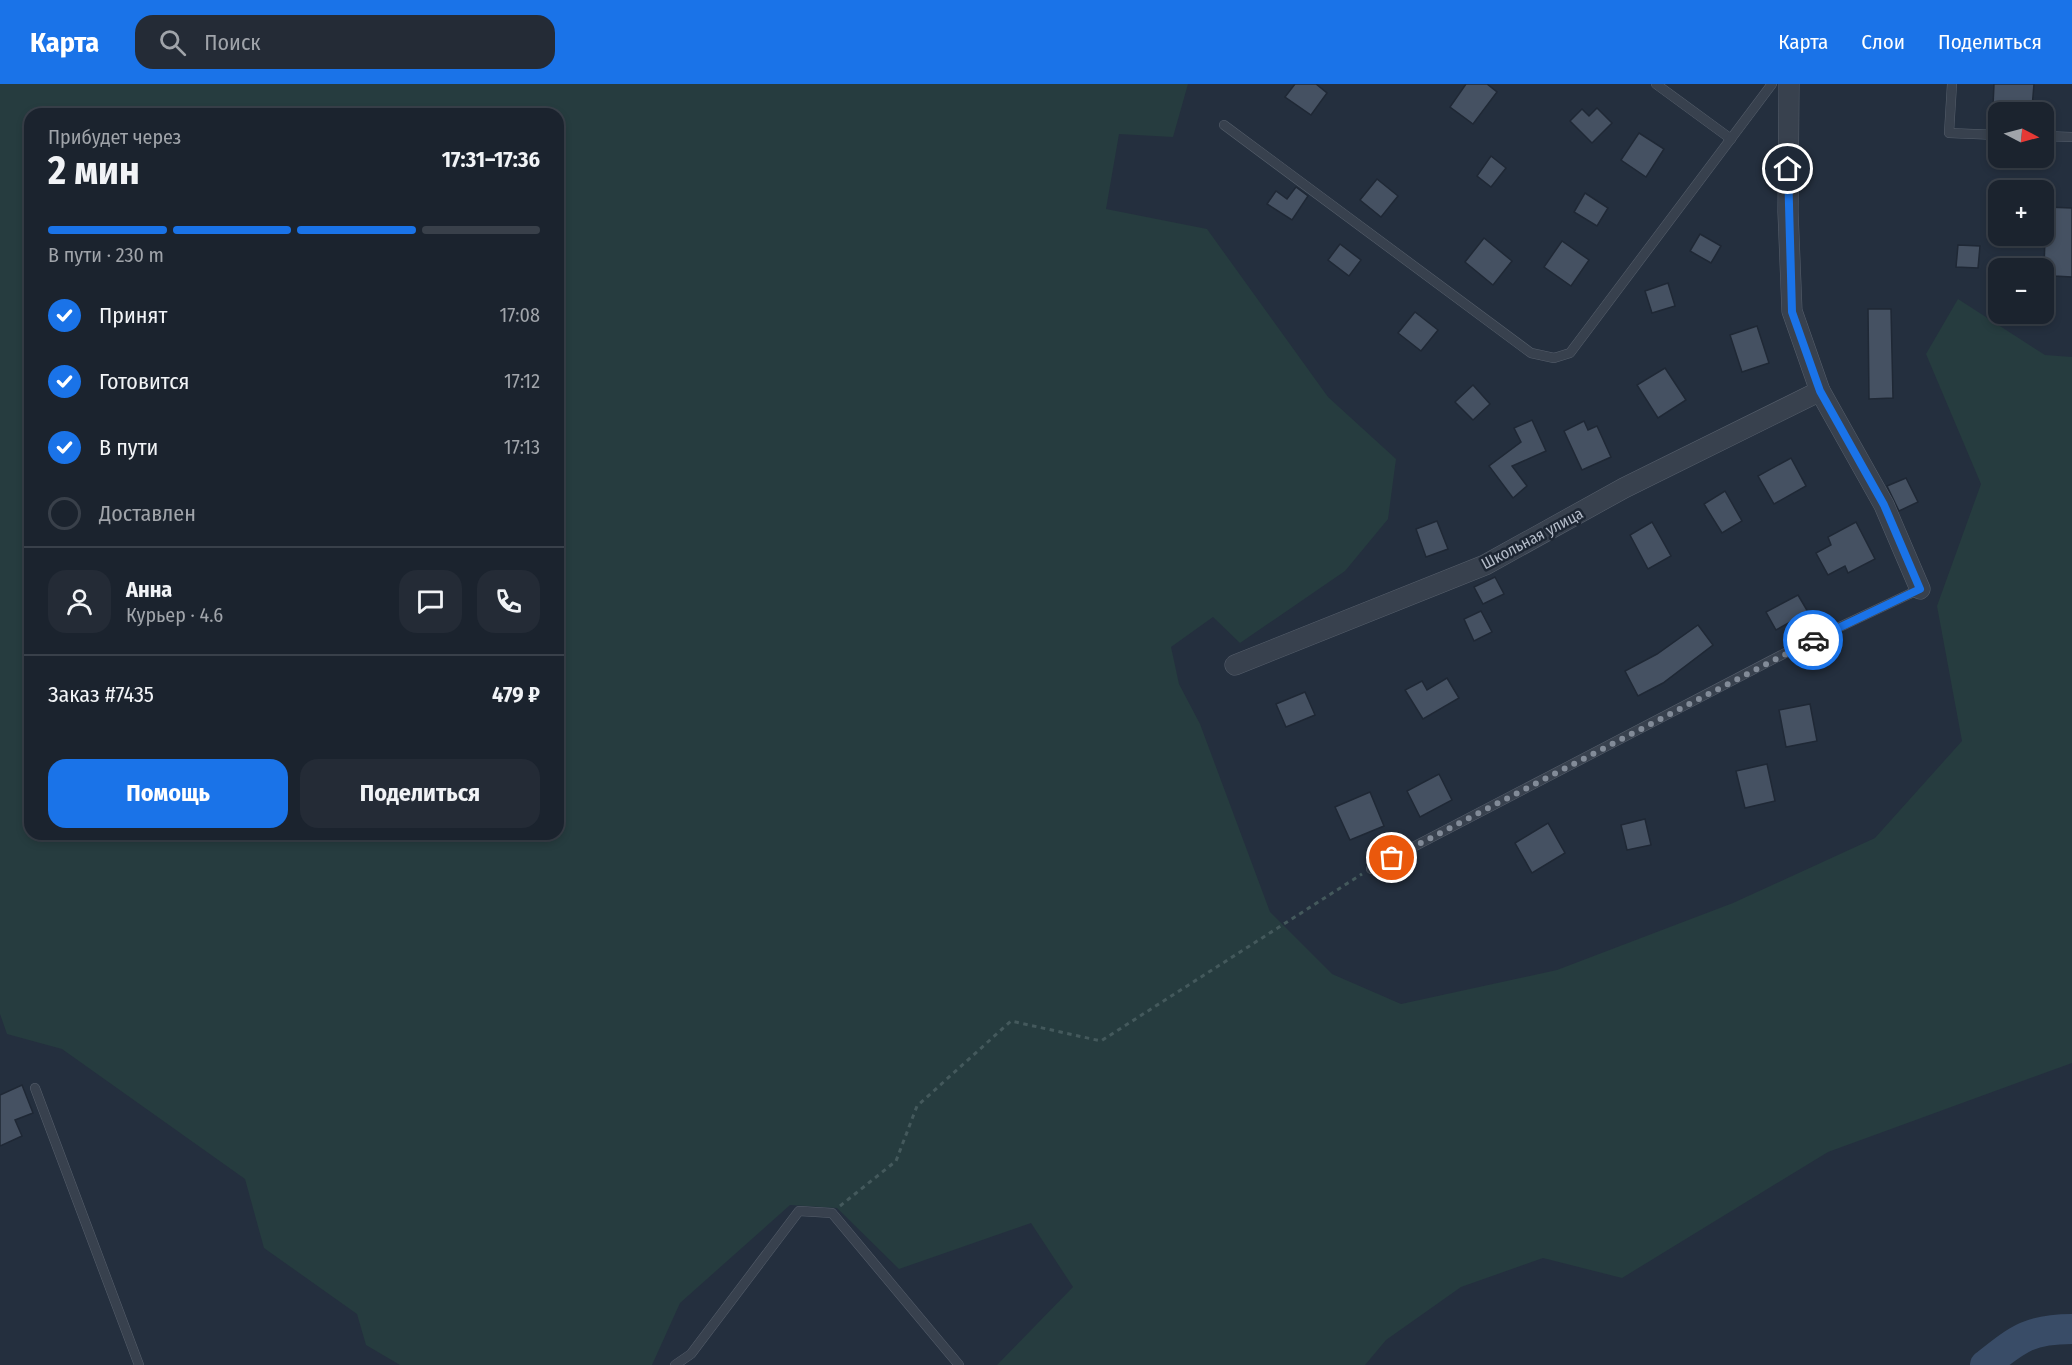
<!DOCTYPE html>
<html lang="ru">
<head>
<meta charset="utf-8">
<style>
	:root { --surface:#1b232e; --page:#242b36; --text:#f1f3f6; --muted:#a0a4aa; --line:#39404a; --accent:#1a73e8 }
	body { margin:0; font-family:"Fira Sans Condensed",sans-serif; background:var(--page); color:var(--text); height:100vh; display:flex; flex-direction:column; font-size:22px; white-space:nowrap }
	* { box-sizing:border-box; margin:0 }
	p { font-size:20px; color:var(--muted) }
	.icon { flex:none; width:33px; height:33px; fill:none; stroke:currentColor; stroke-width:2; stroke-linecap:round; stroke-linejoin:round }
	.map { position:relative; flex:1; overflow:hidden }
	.drawer { position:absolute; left:24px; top:24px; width:540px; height:732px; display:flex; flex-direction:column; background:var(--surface); border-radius:18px; box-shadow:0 3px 9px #0003,0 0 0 2px var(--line) }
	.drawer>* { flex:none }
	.needle { width:39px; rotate:96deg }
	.fabs { position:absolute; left:1988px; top:18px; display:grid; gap:12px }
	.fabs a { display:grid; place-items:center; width:66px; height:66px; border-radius:12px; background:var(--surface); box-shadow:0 3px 9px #0003,0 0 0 2px var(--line); font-size:30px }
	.pin { position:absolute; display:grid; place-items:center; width:51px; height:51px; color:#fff; margin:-26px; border:3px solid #fff; border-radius:50%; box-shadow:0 2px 6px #0007 }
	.courier { position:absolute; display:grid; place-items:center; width:60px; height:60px; margin:-30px; border:4px solid #1a73e8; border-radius:50%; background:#fff; color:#222; box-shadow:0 2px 8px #0007 }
	.headline em { font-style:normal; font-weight:700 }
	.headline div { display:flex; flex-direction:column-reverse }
	.headline { display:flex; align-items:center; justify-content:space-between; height:102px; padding:0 24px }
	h1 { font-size:39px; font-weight:700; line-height:45px }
	.bar { display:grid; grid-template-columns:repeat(4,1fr); gap:9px 6px; align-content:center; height:72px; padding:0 24px }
	.bar i { height:8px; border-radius:4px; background:var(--line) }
	.bar .current { background:var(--accent) }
	.bar p { grid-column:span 4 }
	.line { display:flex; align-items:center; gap:15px; padding:0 24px; border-top:2px solid var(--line) }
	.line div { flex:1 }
	.round { display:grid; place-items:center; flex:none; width:63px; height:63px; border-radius:18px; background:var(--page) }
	ol { padding:0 24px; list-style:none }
	li { display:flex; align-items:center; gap:18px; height:66px }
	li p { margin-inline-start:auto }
	li .icon { padding:6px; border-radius:50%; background:var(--accent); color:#fff; stroke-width:4 }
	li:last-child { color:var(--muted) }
	li i { width:33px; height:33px; border:3px solid var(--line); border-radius:50% }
	.button { display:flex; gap:12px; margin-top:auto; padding:12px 24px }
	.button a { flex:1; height:69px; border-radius:18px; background:var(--accent); color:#fff; font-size:24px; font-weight:700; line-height:69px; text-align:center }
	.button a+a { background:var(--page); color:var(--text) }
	header { display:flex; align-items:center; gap:36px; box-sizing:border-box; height:84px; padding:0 30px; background:var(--accent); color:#fff }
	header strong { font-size:28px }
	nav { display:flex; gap:33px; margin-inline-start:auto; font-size:21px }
	.search { width:420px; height:54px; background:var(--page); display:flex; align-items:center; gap:15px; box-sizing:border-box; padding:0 21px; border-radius:18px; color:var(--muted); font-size:22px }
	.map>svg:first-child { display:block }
	.green { fill:#263c3f; fill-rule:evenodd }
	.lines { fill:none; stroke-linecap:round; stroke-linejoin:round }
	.river { stroke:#394c67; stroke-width:30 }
	.building { fill:#455162; stroke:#1f2835; stroke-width:1.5 }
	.service-casing { stroke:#565f6c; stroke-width:10 }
	.minor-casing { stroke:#565f6c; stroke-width:21 }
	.path { stroke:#44595c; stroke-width:3; stroke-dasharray:4.5 4.5; stroke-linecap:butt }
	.service { stroke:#38414e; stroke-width:9 }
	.minor { stroke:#38414e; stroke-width:20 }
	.done { stroke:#828b98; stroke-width:6; stroke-dasharray:0 10.8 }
	.route { stroke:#1a73e8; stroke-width:8 }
	.labels { text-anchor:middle; stroke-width:5; stroke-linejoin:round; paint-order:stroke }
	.street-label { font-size:16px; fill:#b4bcc9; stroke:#1d2633 }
</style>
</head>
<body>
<header>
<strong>Карта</strong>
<div class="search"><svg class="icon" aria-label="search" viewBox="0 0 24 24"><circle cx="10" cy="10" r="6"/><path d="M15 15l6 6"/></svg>Поиск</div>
<nav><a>Карта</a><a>Слои</a><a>Поделиться</a></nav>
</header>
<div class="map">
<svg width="2072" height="1281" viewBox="0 0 2072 1281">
	<rect width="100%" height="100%" fill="#242f3e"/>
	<path class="green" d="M0 0H1188L1173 53 1119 50 1106 125 1207 145 1328 313 1396 375 1388 435 1345 487 1240 559 1213 533 1171 563 1179 600 1200 640 1270 828 1332 890 1401 920 1557 886 1733 819 1875 754 1962 657 1937 522 1981 400 1926 270 1958 215 2045 271 2072 273V979L1828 1068 1622 1194 1543 1174 1461 1203 1386 1256 1365 1281H997L1073 1203 1031 1139 899 1185 837 1124 790 1121 680 1219 652 1281H400L366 1261 357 1230 264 1164 245 1095 62 965 7 950 0 930ZM30 30H558V750H30Z"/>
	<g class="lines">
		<path class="river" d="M1985 1281C2018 1255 2029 1245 2072 1245"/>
	</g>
	<g class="building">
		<path d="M1295 0H1316L1327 9 1311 31 1285 13Z"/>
		<path d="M1466 0H1487L1497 8 1473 40 1450 23Z"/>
		<path d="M1994 0H2034L2032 24 1993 22Z"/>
		<path d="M1597 24 1612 39 1592 59 1570 37 1582 25 1589 32Z"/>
		<path d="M1639 49 1664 65 1646 93 1621 76Z"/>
		<path d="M1491 72 1506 84 1491 103 1477 92Z"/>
		<path d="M1377 95 1398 112 1381 133 1360 116Z"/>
		<path d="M1296 103 1308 112 1292 136 1267 120 1276 107 1287 115Z"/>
		<path d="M1585 109 1608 124 1597 142 1574 128Z"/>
		<path d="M2046 123 2072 124V193L2054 192V185L2044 184Z"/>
		<path d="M1700 150 1721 162 1711 179 1690 167Z"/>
		<path d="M1484 154 1512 177 1493 201 1465 178Z"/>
		<path d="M1562 157 1589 176 1571 202 1544 183Z"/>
		<path d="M1340 160 1361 176 1349 192 1328 176Z"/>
		<path d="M1958 161 1980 162 1978 184 1956 183Z"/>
		<path d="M1668 199 1675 222 1652 229 1645 207Z"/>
		<path d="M1868 225H1891L1893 314 1869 315Z"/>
		<path d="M1415 228 1438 246 1421 267 1398 249Z"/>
		<path d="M1757 242 1769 279 1742 288 1730 251Z"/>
		<path d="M1665 284 1686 316 1658 334 1637 301Z"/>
		<path d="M1473 301 1490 320 1473 336 1455 318Z"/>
		<path d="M1532 336 1546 367 1512 382 1527 402 1513 414 1489 382 1521 358 1514 344Z"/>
		<path d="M1584 337 1588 346 1597 342 1611 373 1582 386 1564 347Z"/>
		<path d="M1791 374 1806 402 1774 420 1758 392Z"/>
		<path d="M1906 394 1918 418 1899 427 1887 402Z"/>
		<path d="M1725 407 1742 437 1722 449 1704 420Z"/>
		<path d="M1437 437 1448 465 1426 473 1416 445Z"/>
		<path d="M1652 438 1671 472 1648 485 1630 451Z"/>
		<path d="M1856 438 1875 475 1848 489 1845 482 1828 491 1816 469 1831 461 1828 453Z"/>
		<path d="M1495 493 1504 510 1483 520 1474 503Z"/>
		<path d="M1798 511 1808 528 1776 546 1766 528Z"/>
		<path d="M1481 527 1492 548 1474 557 1464 535Z"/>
		<path d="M1698 541 1713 561 1663 599 1638 612 1625 587 1657 570Z"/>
		<path d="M1447 594 1459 614 1423 635 1405 606 1422 597 1427 606Z"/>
		<path d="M1305 608 1315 631 1286 643 1276 620Z"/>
		<path d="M1810 620 1817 657 1786 663 1779 626Z"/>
		<path d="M1767 680 1775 717 1745 724 1736 687Z"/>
		<path d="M1439 690 1452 716 1420 733 1407 707Z"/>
		<path d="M1370 708 1384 742 1350 756 1335 723Z"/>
		<path d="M1645 735 1651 761 1627 766 1621 741Z"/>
		<path d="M1548 739 1565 769 1532 789 1515 759Z"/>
		<path d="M22 1001 33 1029 15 1036 22 1052 0 1062V1011Z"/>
	</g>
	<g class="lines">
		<g class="service-casing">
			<g id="service">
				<path d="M1656 0 1731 55"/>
				<path d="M1952 0 1949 49 1998 51"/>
				<path d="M1224 41 1531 269 1554 274 1570 269 1772 0"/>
				<path d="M2043 52 2072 53"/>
				<path d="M1371 785 1791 566 1920 505"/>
				<path d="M35 1004 139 1281"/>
				<path d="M675 1281 691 1270 799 1127 832 1129 959 1281"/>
			</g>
		</g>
		<g class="minor-casing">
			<g id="minor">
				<path d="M1789 0 1788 128 1792 227 1820 307 1884 421 1920 505"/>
				<path d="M1235 581 1485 481 1624 404 1820 307"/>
			</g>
		</g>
		<path class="path" d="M840 1122 896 1077 917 1022 1011 937 1101 957 1362 790"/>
		<use href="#service" class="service"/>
		<use href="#minor" class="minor"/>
	</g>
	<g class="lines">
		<path class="done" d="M1392 774 1813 556"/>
		<path class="route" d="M1788 85 1792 228 1820 307 1884 421 1920 505 1813 556"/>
	</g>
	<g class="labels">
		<g class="street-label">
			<text transform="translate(1532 454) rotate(-28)" y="6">Школьная улица</text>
		</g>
	</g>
</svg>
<div class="fabs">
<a><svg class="needle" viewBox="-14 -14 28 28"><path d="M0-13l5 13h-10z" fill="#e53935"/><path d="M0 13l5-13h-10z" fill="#a0a4aa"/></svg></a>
<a>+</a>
<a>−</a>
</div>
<div class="pin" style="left:1392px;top:774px;background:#ea580c"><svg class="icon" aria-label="bag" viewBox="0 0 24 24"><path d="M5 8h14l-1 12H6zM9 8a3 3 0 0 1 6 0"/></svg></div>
<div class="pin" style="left:1788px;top:85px;background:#1f2937"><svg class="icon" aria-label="home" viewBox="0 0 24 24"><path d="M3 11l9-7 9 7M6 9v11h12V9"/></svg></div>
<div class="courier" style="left:1813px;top:556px"><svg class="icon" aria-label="car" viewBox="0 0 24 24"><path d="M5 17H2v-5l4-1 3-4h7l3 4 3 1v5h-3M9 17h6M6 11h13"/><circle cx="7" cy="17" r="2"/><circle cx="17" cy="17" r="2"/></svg></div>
<section class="drawer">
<div class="headline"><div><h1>2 мин</h1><p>Прибудет через</p></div><em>17:31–17:36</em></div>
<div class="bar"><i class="current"></i><i class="current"></i><i class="current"></i><i></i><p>В пути · 230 m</p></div>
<ol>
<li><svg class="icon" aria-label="check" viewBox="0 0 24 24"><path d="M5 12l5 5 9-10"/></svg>Принят<p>17:08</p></li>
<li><svg class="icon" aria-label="check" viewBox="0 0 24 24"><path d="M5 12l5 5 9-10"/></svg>Готовится<p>17:12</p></li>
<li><svg class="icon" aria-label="check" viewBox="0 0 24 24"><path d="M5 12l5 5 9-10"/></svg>В пути<p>17:13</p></li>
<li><i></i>Доставлен</li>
</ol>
<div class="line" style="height:108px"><a class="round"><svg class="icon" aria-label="person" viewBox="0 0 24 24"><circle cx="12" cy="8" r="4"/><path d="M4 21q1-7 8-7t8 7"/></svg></a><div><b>Анна</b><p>Курьер · 4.6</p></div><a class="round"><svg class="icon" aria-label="chat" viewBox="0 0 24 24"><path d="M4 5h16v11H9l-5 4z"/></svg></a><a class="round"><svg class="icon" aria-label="phone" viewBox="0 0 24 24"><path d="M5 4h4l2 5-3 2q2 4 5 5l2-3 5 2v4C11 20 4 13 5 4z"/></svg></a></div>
<div class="line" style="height:78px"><div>Заказ #7435</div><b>479 ₽</b></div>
<div class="button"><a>Помощь</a><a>Поделиться</a></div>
</section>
</div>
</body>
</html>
